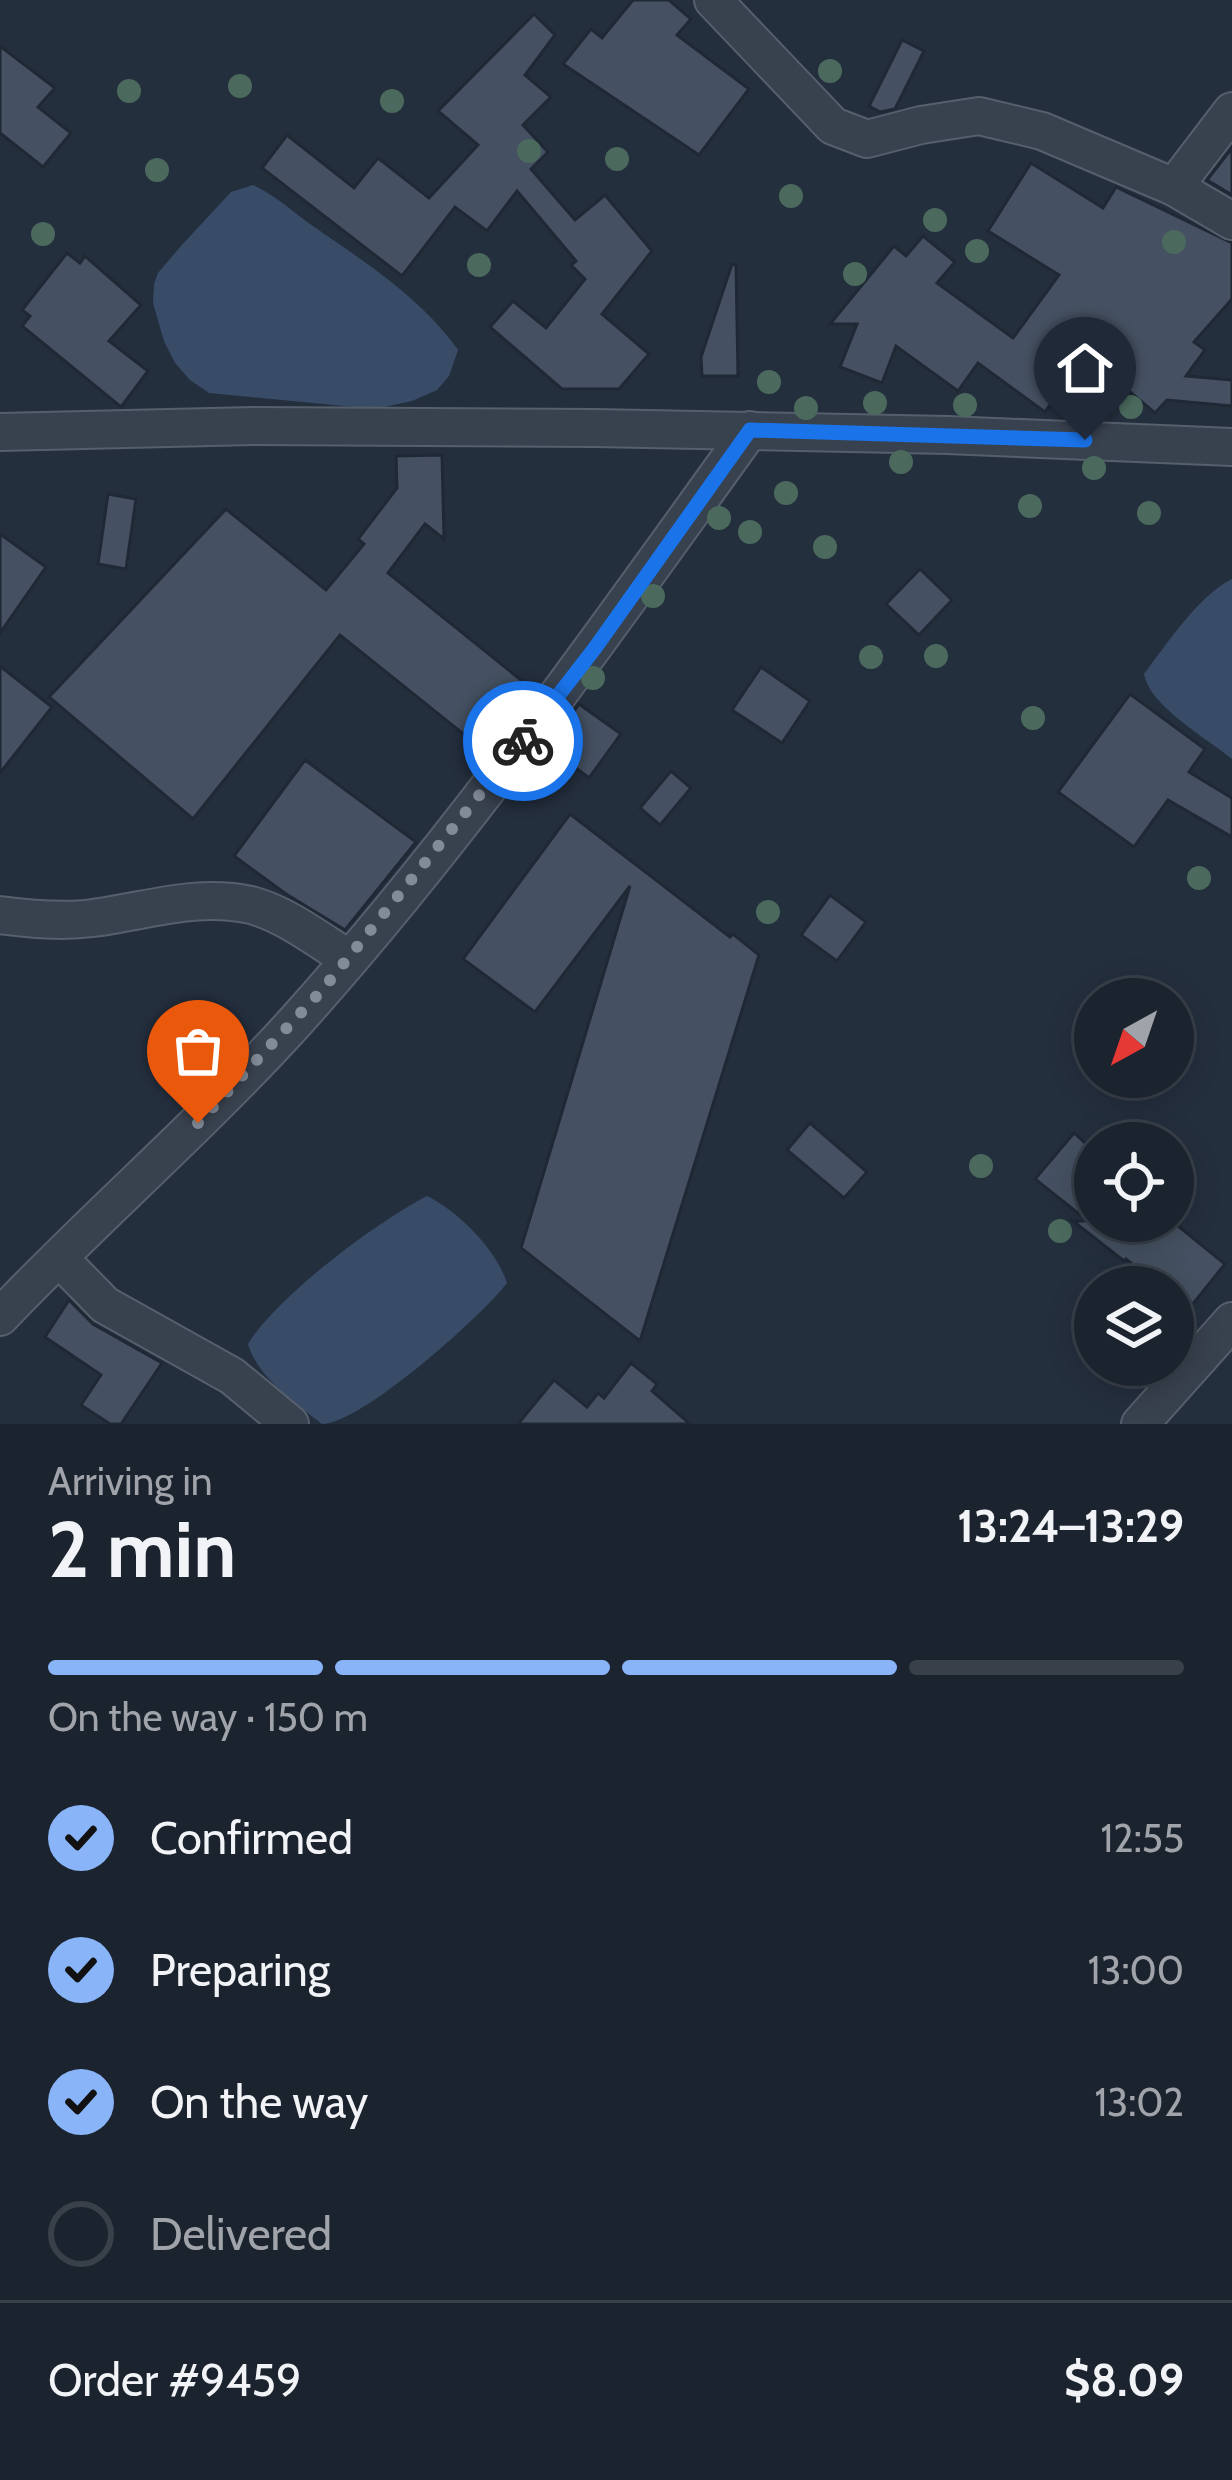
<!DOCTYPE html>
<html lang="en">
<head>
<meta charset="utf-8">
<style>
	:root { --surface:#1b232e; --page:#282f3a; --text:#f1f3f6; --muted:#a0a4aa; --line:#39404a; --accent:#8ab4f8 }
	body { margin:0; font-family:Cabin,sans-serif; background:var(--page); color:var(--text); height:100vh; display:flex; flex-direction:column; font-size:45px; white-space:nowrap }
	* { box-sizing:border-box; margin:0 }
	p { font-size:39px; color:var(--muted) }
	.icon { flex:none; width:66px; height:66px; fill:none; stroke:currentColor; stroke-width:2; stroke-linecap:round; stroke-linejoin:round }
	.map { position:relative; height:1424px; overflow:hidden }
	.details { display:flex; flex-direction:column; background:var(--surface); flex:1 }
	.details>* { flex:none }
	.needle { width:78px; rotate:220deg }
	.buttons { position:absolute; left:1074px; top:978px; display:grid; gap:24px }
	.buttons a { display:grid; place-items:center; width:120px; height:120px; border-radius:50%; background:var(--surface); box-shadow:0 6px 30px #0003,0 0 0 3px var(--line); font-size:60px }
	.pin { position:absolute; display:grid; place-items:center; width:102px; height:102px; color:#fff; margin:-123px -51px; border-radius:50% 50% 50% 0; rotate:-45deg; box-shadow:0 0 12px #0007 }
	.pin .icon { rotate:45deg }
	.courier { position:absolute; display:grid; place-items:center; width:120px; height:120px; margin:-60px; border:9px solid #1a73e8; border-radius:50%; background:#fff; color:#222; box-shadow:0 3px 15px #0007 }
	.overview em { font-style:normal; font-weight:800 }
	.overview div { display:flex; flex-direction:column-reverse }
	.overview { display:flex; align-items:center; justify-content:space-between; height:204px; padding:0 48px }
	h1 { font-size:78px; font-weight:800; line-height:90px }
	.bar { display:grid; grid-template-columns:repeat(4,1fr); gap:18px 12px; align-content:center; height:144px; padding:0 48px }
	.bar i { height:15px; border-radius:9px; background:var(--line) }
	.bar .on { background:var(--accent) }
	.bar p { grid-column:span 4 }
	.line { display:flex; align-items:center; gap:30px; padding:0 48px; border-top:3px solid var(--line) }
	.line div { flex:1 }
	ol { padding:0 48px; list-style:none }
	li { display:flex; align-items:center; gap:36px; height:132px }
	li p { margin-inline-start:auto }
	li .icon { padding:12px; border-radius:50%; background:var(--accent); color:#111; stroke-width:4 }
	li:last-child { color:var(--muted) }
	li i { width:66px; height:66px; border:6px solid var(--line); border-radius:50% }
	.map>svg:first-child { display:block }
	.water { fill:#394c67 }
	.building { fill:#455162; stroke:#1f2835; stroke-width:3 }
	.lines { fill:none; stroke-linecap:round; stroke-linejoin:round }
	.minor-casing { stroke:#565f6c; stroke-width:40 }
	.minor { stroke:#38414e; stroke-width:36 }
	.tree { fill:#4b6a5d }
	.done { stroke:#828b98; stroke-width:12; stroke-dasharray:0 21.6 }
	.route { stroke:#1a73e8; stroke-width:15 }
</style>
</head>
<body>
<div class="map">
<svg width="1232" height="1424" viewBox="0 0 1232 1424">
	<rect width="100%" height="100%" fill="#242f3e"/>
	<g class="water">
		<path d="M253 185C274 195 289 208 307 222 359 258 421 297 458 350L449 376 437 390 412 401 375 409 209 393 190 380 175 363 164 341 153 303 154 284 158 273 181 246 231 192Z"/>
		<path d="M1232 579V759C1207 738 1150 707 1144 674 1167 644 1198 596 1232 579Z"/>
		<path d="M427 1196C459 1212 496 1249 507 1283 482 1316 361 1424 322 1424 295 1403 258 1378 248 1344 276 1297 378 1221 427 1196Z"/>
	</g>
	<g class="building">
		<path d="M633 0H669L691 19 677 35 749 89 699 155 563 64 591 29 602 38Z"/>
		<path d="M534 14 555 35 525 75 551 97 523 125 548 152 531 169 575 220 605 195 652 251 602 314 649 354 619 389H562L490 327 513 301 546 328 585 279 571 265 576 261 517 191 487 231 455 207 402 276 262 168 287 135 354 188 378 158 429 198 478 145 438 111Z"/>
		<path d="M902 40 924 51 895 109 880 112 869 106Z"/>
		<path d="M0 46 55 88 38 107 71 133 43 167 0 133Z"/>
		<path d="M1232 148V195L1207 180Z"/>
		<path d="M1031 163 1103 208 1116 187 1232 243V299L1194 342 1205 350 1186 376 1232 380V406L1167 400 1155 413 1086 355 1045 412 978 363 958 391 896 346 882 383 840 367 857 324H830L894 246 906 256 923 236 955 262 937 283 1013 338 1059 275 988 231Z"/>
		<path d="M67 253 80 263 85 256 141 305 109 341 148 371 121 407 22 326 30 316 22 310Z"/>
		<path d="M732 264 736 265 738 376H702L701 357Z"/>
		<path d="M442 455 444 539 425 524 388 573 526 684 477 745 340 635 193 819 49 697 226 509 326 590 364 544 358 539 397 488 396 456Z"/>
		<path d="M108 494 136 499 126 569 98 564Z"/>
		<path d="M0 534 46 567 0 633Z"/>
		<path d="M920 569 952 600 919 635 886 604Z"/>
		<path d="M0 666 52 707 0 773Z"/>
		<path d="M761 667 810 701 782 743 732 710Z"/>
		<path d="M1130 694 1205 749 1189 772 1232 798V837L1168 800 1134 847 1058 792Z"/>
		<path d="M579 704 621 734 589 778 548 747Z"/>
		<path d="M305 760 416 842 345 930 286 894 234 856Z"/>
		<path d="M671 771 691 788 660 825 640 808Z"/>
		<path d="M570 814 730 937 733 934 759 955 640 1341 521 1248 630 886 535 1012 463 959Z"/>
		<path d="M830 895 866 922 837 961 801 935Z"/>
		<path d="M810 1123 867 1172 844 1198 787 1150Z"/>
		<path d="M1074 1133 1095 1152V1221H1172L1225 1264 1188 1310 1173 1298V1287H1160L1126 1259 1124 1261 1073 1221H1088L1035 1179Z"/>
		<path d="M69 1300 93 1324 162 1363 121 1424H110L81 1405 101 1375 45 1337Z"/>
		<path d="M631 1363 657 1384 652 1391 690 1424H518L554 1380 587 1407 598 1393 604 1398Z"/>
	</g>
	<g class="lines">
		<g class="minor-casing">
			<g id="minor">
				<path d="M713 0 833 126 867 139 921 125 979 116 1042 131 1174 187 1232 221"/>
				<path d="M1174 187 1232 111"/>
				<path d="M0 432 253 426 594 428 948 435 1232 447"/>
				<path d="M0 915C31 919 62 922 93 918 147 911 196 893 251 905 285 914 319 940 349 959"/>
				<path d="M60 1259 105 1305 232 1376 290 1424"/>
				<path d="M0 1317C96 1216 202 1125 296 1021 462 836 605 631 750 430"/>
				<path d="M1140 1424 1232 1321"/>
			</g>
		</g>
		<use href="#minor" class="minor"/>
	</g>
	<g class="tree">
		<circle cx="830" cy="71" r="12"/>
		<circle cx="240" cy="86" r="12"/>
		<circle cx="129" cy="91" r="12"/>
		<circle cx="392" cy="101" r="12"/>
		<circle cx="529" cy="151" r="12"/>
		<circle cx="617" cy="159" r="12"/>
		<circle cx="157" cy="170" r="12"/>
		<circle cx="791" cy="196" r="12"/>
		<circle cx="935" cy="220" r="12"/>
		<circle cx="43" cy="234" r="12"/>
		<circle cx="1174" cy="242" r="12"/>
		<circle cx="977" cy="251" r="12"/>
		<circle cx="479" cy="265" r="12"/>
		<circle cx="855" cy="274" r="12"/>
		<circle cx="769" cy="382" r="12"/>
		<circle cx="1057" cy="390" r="12"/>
		<circle cx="875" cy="403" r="12"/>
		<circle cx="965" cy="405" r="12"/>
		<circle cx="1131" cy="407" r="12"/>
		<circle cx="806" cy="408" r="12"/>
		<circle cx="901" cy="462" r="12"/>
		<circle cx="1094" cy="468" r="12"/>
		<circle cx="786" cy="493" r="12"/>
		<circle cx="1030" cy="506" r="12"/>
		<circle cx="1149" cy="513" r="12"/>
		<circle cx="719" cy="518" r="12"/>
		<circle cx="750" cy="532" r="12"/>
		<circle cx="825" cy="547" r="12"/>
		<circle cx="653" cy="596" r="12"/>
		<circle cx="936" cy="656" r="12"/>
		<circle cx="871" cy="657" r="12"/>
		<circle cx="593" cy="678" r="12"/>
		<circle cx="1033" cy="718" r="12"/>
		<circle cx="1199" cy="878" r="12"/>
		<circle cx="768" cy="912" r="12"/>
		<circle cx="981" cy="1166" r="12"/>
		<circle cx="1060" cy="1231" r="12"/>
	</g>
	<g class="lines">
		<path class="done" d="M198 1123 323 989 523 741"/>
		<path class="route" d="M523 741 595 648 750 430 1085 440"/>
	</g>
</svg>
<div class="buttons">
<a><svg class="needle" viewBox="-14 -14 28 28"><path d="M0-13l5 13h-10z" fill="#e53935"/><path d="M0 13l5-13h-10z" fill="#a0a4aa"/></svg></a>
<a><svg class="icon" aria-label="locate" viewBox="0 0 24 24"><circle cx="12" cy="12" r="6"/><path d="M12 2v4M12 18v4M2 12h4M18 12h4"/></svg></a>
<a><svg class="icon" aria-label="layers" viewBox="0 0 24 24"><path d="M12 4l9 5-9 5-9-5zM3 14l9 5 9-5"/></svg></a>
</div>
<div class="pin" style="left:198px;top:1123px;background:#ea580c"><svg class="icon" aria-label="bag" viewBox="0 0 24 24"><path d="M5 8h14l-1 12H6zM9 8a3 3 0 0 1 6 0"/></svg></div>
<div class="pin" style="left:1085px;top:440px;background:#1f2937"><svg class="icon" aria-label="home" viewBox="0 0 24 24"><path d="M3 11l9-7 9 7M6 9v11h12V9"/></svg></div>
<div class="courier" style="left:523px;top:741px"><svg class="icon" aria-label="bike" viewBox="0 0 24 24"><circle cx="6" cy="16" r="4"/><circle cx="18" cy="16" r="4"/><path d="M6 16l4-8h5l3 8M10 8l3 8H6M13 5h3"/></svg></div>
</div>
<section class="details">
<div class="overview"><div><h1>2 min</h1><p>Arriving in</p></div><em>13:24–13:29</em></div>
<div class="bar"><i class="on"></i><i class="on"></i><i class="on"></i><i></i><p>On the way · 150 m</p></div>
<ol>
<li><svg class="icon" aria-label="check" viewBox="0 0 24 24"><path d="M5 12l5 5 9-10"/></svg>Confirmed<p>12:55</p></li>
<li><svg class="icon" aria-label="check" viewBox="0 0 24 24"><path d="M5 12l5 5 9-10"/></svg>Preparing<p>13:00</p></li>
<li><svg class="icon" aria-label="check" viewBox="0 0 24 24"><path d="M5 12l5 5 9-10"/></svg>On the way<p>13:02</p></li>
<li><i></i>Delivered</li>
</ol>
<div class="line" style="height:156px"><div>Order #9459</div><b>$8.09</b></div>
</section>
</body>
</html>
